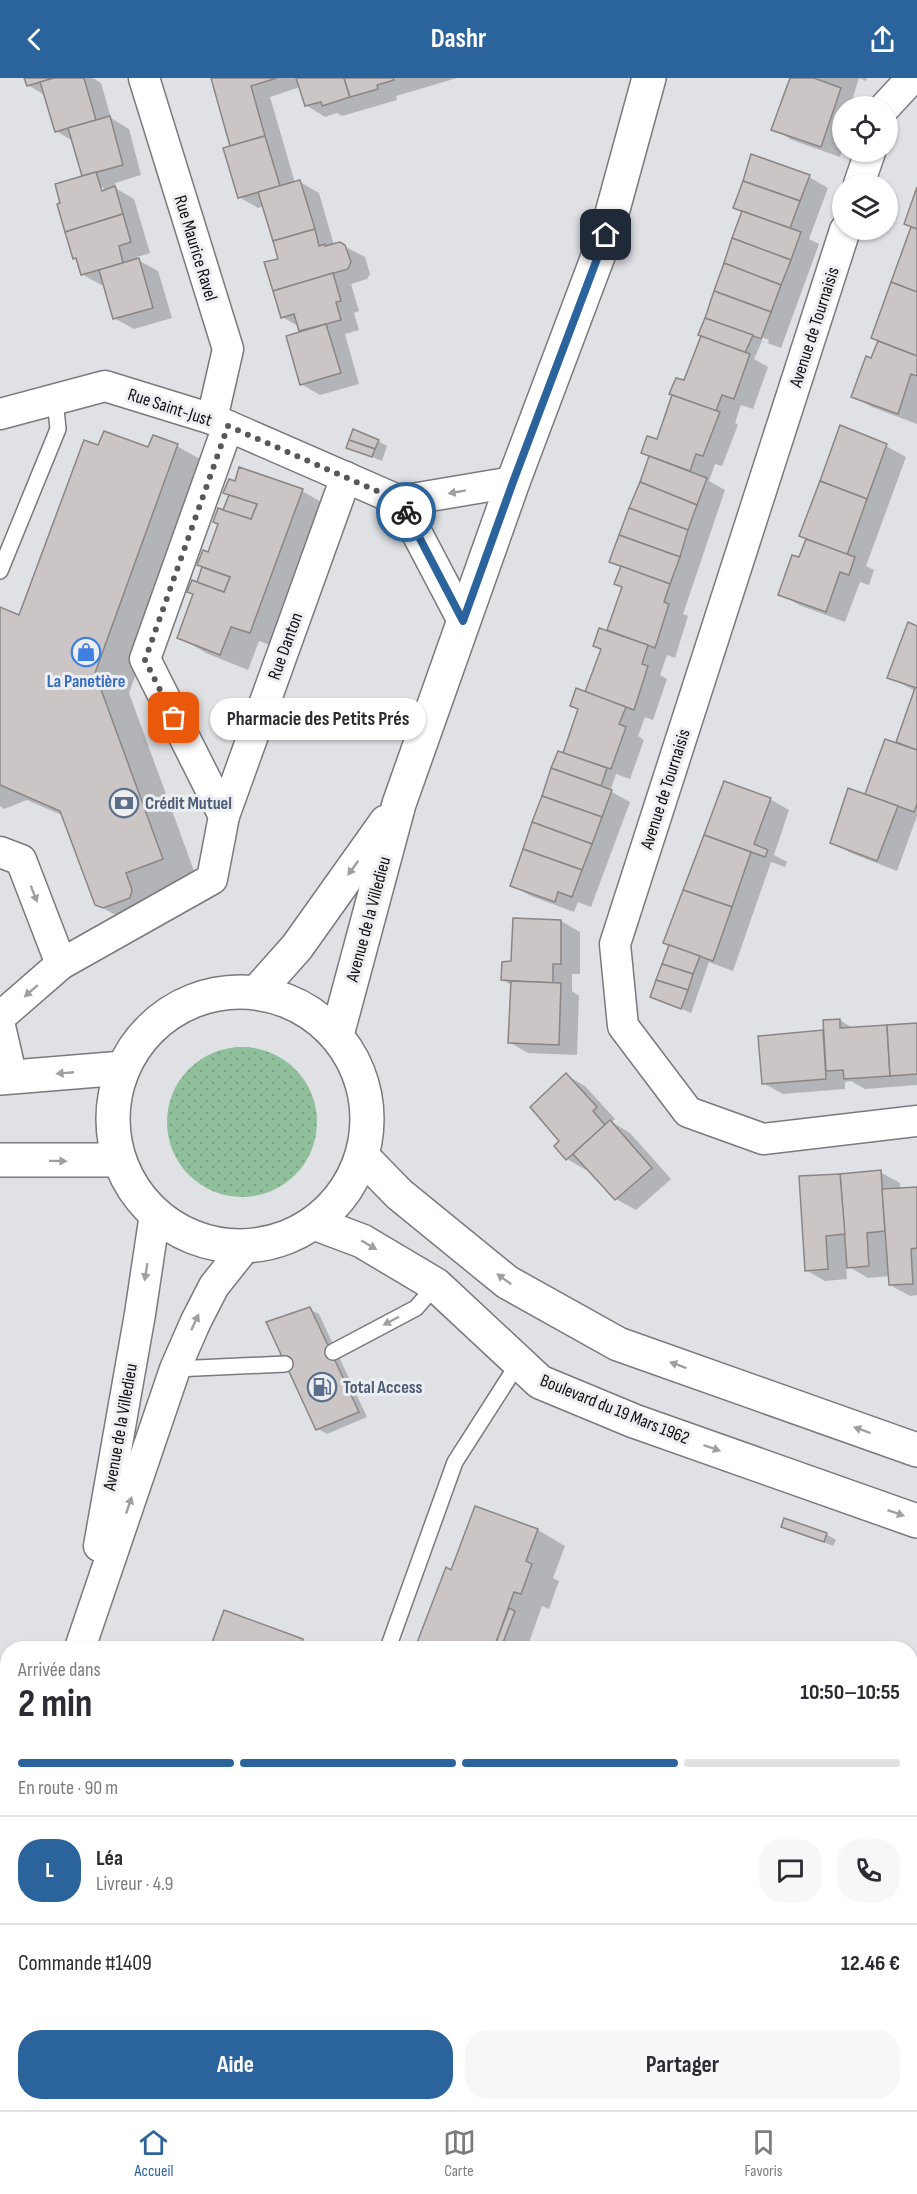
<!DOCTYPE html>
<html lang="fr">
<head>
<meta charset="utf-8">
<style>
	:root { --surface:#fff; --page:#f7f7f7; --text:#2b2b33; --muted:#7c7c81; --line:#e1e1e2; --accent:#2b649c }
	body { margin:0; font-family:"Sofia Sans Condensed",sans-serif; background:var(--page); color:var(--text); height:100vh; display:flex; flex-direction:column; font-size:22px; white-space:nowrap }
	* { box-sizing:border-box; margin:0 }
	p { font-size:20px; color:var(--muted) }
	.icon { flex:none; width:33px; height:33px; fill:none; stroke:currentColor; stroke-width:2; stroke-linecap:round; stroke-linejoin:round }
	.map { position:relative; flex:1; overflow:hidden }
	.sheet { position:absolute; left:0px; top:1563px; width:918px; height:470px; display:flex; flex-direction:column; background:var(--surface); border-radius:24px 24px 0 0; box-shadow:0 2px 4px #0004 }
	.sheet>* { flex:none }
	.fabs { position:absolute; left:832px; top:18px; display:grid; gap:12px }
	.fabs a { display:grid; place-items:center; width:66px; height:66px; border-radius:50%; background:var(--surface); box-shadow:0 2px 4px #0004; font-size:30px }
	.pin { position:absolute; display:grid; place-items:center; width:51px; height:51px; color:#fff; margin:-26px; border-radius:12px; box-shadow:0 3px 9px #0006 }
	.courier { position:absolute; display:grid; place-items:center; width:60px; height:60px; margin:-30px; border:4px solid #2b649c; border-radius:50%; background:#fff; color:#222; box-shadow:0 2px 8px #0007 }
	.bubble { position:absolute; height:42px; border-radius:21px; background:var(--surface); box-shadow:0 2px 4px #0004; font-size:20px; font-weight:700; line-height:42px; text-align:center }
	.head em { font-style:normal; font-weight:700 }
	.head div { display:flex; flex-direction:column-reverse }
	.head { display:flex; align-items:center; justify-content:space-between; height:102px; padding:0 18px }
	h1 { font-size:39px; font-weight:700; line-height:45px }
	.bar { display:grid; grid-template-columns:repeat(4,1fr); gap:9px 6px; align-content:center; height:72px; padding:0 18px }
	.bar i { height:8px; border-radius:4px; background:var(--line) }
	.bar .active { background:var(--accent) }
	.bar p { grid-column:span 4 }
	.line { display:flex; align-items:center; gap:15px; padding:0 18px; border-top:2px solid var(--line) }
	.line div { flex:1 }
	.round { display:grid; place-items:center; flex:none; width:63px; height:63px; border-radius:24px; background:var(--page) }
	.button { display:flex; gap:12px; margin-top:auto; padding:12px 18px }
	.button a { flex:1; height:69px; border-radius:24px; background:var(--accent); color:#fff; font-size:24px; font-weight:700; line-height:69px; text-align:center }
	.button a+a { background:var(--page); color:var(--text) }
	header { display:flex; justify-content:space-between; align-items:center; height:78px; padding:0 18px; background:var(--accent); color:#fff; font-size:27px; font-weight:700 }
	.tab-bar { display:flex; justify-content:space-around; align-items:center; height:84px; border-top:2px solid var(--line); background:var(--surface); font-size:16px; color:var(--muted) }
	.tab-bar a { display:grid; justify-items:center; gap:3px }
	.tab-bar .active { color:var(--accent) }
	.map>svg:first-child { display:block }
	.grass { fill:url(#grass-dots) }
	.shadow { fill:#0003; fill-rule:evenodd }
	.building { fill:#cbc6c5; stroke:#8a8685; stroke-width:1.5 }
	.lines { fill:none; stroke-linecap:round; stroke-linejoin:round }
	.service-casing { stroke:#797a7d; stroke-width:18 }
	.minor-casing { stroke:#797a7d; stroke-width:33 }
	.tertiary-casing { stroke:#797a7d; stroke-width:36 }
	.service { stroke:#fff; stroke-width:15 }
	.minor { stroke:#fff; stroke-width:30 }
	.tertiary { stroke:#fff; stroke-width:33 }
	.oneway { fill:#9f9fa0 }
	.done { stroke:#58585b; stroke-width:6; stroke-dasharray:0 10.8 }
	.route { stroke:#2b649c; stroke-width:8 }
	.labels { text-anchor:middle; stroke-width:6; stroke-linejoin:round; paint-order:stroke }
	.street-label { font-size:18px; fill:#0f0f11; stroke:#edeef2 }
	.shop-label { font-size:18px; font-weight:bold; fill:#366cbe; stroke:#edeef2 }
	.service-label { font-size:18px; font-weight:bold; fill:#4e5e75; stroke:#edeef2; text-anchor:start }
</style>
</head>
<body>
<header><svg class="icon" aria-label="back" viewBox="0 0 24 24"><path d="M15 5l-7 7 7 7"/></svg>Dashr<svg class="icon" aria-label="share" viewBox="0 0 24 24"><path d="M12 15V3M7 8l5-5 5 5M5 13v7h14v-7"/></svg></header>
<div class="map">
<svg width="917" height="2032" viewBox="0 0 917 2032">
	<defs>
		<pattern id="grass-dots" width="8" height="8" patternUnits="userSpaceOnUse" patternTransform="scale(1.5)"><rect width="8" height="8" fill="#90c09b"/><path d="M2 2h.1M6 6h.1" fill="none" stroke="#7ba484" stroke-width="1.8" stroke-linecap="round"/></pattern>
	</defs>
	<rect width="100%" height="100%" fill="#e0e1e5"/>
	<circle class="grass" cx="242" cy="1044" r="75"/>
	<g class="shadow">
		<path d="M26 0H93L101 5 111 40 129 51 141 97 115 105 117 111 134 121 150 175 137 179 138 182 158 193 172 240 134 251 114 240 105 206 101 207 82 196 79 183 74 180 84 99 73 63 56 53 46 18 28 7ZM99 109H103L106 119 103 120Z"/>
		<path d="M212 0H457L396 18 397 22 342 38 337 35 325 39 306 27 300 9 270 19 295 105 300 104 319 115 334 167 340 166 365 179 370 196 367 201 351 206 359 233 354 235 359 252 345 256 359 306 320 317 301 306V254L300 249 282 239 280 182 264 128 258 130 239 119 232 69Z"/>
		<path d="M792 0H867L866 3 859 0 853 19 859 22 857 28H843V70L840 79 792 62 773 51Z"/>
		<path d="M809 99 828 110 809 161 819 166 781 270 762 263 754 281 768 289 753 331 741 327 735 345 738 347 722 388 715 386 709 403 725 412 683 536 688 538 675 580 667 577 660 597 667 601 653 642 645 639 638 658 644 662 630 701 616 696 610 713 630 724 591 829 578 824 574 834 531 818 512 807 553 691 564 677 623 510 616 506 622 489 611 483 651 379 643 374 658 363 685 304 743 134 734 129ZM747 254 769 262 768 265 753 259Z"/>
		<path d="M917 114V346L872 329 852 318 872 282 880 263 873 259 912 149Z"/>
		<path d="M378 363 387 368 382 383 348 369Z"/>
		<path d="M99 368 149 371 177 368 212 388 129 615 197 801 131 846 96 826 64 738 27 722 4 731 0 728V531L20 539Z"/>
		<path d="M886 368 906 379 866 488 874 492 869 507 860 504 845 544 799 527 780 516 800 481 807 462 801 458Z"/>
		<path d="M302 413 330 429 278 570 259 563 248 592 206 575 179 559 204 508 199 503 203 489 199 487 209 476 230 417 225 414Z"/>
		<path d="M917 550V738L897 793 851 775 831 764 866 718 886 663 896 666 915 613 889 599Z"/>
		<path d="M725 705 770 721 789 732 774 777 787 784 785 789 771 784 733 893 709 884 691 935 652 918 670 868 665 865Z"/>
		<path d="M514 841 561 843 580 854V896H572V913L579 918 577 977 528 975 509 964 512 907 502 902 513 885Z"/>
		<path d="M840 942 854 951 917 946V1007L865 1011 851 1003 845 1004V1011L783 1016 763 1005 760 959 825 953Z"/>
		<path d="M566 997 585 1008 615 1041 612 1044 630 1055 671 1101 636 1132 616 1121 588 1090 586 1092 567 1081 561 1063Z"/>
		<path d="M880 1094 900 1105V1112L917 1111V1217L910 1218 890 1207V1198L868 1200 846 1187 847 1201 825 1203 806 1192 801 1100Z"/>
		<path d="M309 1231 319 1236 367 1339 327 1356 318 1351Z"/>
		<path d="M476 1430 538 1452 565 1468 553 1500 559 1503 549 1531 542 1528 527 1570H417L446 1491 452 1494Z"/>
		<path d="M783 1448 826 1456 836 1462 833 1468Z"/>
		<path d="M225 1534 303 1563 316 1570H212Z"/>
		<path d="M910 1759 917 1762V2032H782L783 2025H910Z"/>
	</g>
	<g class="building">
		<path d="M24 0H54L27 8Z"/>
		<path d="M54 0H84L96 42 55 54 40 4Z"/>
		<path d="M211 0H277L251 8 265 58 230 68Z"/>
		<path d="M296 0H344L350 19 322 28 321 24 305 28Z"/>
		<path d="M344 0H393L394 2 377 7 378 11 350 19Z"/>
		<path d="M790 0H814L841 10 821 69 771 52Z"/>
		<path d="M110 38 123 87 82 98 68 50Z"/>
		<path d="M265 58 280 108 238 120 223 70Z"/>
		<path d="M751 76 810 97 800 123 743 103Z"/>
		<path d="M96 94 102 113 115 108 123 136 65 154 57 126 60 125 55 106Z"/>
		<path d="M300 102 315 151 273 163 258 114Z"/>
		<path d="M743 103 800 123 790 150 733 130Z"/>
		<path d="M917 109V151L904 146Z"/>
		<path d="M742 133 801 154 791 182 732 160Z"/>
		<path d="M123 136 131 164 119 168 123 185 81 197 76 180 73 181 65 154Z"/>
		<path d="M911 149 917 151V214L891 204Z"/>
		<path d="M315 151 319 168 325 166V168L340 164 345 167 351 184 348 191 273 213 264 184 278 181 273 163Z"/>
		<path d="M732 160 791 182 781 207 724 185Z"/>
		<path d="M139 180 153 230 113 241 99 192Z"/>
		<path d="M724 185 781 207 771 234 714 213Z"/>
		<path d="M333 195 341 223 336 224 341 242 299 253 294 236 281 240 273 213Z"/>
		<path d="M891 204 917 214V278L871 260Z"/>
		<path d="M714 213 771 234 761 261 705 240Z"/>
		<path d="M705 240 753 257 745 275 698 257Z"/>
		<path d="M326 246 341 295 300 307 286 258Z"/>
		<path d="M701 258 750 276 734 321 722 317 716 333 669 316 676 300 684 302Z"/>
		<path d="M878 263 917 278V298L911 296 898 336 851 319 866 278 871 280Z"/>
		<path d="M672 317 720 334 703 378 696 376 690 393 641 375 647 358 657 361Z"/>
		<path d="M840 347 887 366 867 421 820 403Z"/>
		<path d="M353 351 379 362 375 371 349 362Z"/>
		<path d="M104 353 148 369 153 357 178 366 95 595 163 781 126 795 132 812 130 820 103 830 95 827 60 733 0 707V529L19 537 84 362 98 367Z"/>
		<path d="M349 362 375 371 372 379 346 370Z"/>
		<path d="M649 378 707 400 697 427 640 404Z"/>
		<path d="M239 389 303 411 250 555 231 549 220 577 177 560 193 516 187 514 192 502 224 514 230 499 197 487 203 472 208 474 218 446 213 444 218 430 251 441 257 426 223 415 229 401 235 403Z"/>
		<path d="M820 403 867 421 847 477 799 458Z"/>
		<path d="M640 404 697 427 688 452 629 430Z"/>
		<path d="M229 417 257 426 251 441 223 432Z"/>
		<path d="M629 430 688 452 680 479 619 457Z"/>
		<path d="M619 457 680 479 670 506 609 484Z"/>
		<path d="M806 461 855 479 849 497 840 494 826 534 778 517 792 477 799 479Z"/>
		<path d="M621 488 670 506 664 524 669 526 655 570 607 552 622 509 614 506Z"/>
		<path d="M202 489 230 499 224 514 197 504Z"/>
		<path d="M908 544 917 548V610L887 600Z"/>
		<path d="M599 550 648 567 642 586 648 588 634 632 585 614 601 571 593 568Z"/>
		<path d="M576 610 626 629 619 646 626 649 611 691 563 675 578 631 570 628Z"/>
		<path d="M915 610H917V672L896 664Z"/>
		<path d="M885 661 917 672V726L914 734 865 716Z"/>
		<path d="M558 673 607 690 601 708 551 690Z"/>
		<path d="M551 690 612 712 602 739 542 718Z"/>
		<path d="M724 703 771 720 754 766 768 772 765 779 704 757Z"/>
		<path d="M848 710 898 728 877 783 830 765Z"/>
		<path d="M542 718 602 739 592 766 532 744Z"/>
		<path d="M532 744 592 766 582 792 523 771Z"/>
		<path d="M704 757 751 774 732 829 683 812Z"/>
		<path d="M523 771 582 792 572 819 558 814 555 824 510 808Z"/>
		<path d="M683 812 732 829 713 883 663 865Z"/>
		<path d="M513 840 561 842V886H553V905L501 902 502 884 511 883Z"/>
		<path d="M669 867 700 878 693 896 662 886Z"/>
		<path d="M662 886 693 896 688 912 656 902Z"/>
		<path d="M656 902 688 912 681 931 650 919Z"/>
		<path d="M511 903 561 905 559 967 508 965Z"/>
		<path d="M840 941V950L887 947 890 998 844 1001 843 992 826 993 823 942Z"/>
		<path d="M917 945V996L890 998 887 947Z"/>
		<path d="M823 952 826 1001 762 1006 758 958Z"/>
		<path d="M566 995 597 1029 593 1033 605 1047 566 1082 554 1068 559 1063 530 1029Z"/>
		<path d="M610 1042 652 1090 615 1122 573 1076Z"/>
		<path d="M881 1092 885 1153 867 1155 869 1188 847 1190 840 1096Z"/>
		<path d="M840 1096 845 1156 826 1158 828 1191 805 1193 799 1098Z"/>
		<path d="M917 1109V1170L911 1171 913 1206 889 1207 882 1111Z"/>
		<path d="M310 1229 359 1334 316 1352 266 1244Z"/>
		<path d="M475 1428 538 1451 526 1483 532 1486 521 1516 514 1514 494 1570H415L446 1489 451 1492Z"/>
		<path d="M784 1440 827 1455 824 1464 781 1449Z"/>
		<path d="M509 1530 515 1533 501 1570H494Z"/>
		<path d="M224 1532 303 1561 300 1570H210Z"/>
		<path d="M910 1771 917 1773 915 1800H917V2032H779L782 2025H910Z"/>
		<path d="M420 2025H438L457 2032H417Z"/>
		<path d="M65 2027H73L83 2032H55Z"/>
	</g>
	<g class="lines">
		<g class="service-casing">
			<g id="service">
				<path d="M0 493 58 351 55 321"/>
				<path d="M333 1274 416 1230 436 1207"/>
				<path d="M175 1291 285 1286"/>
				<path d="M388 1570 455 1384 519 1284"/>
			</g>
		</g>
		<g class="minor-casing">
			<g id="minor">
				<path d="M144 0 228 271 212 341"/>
				<path d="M886 28 912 0"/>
				<path d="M859 106 870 74"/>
				<path d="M845 152 615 866 623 948 688 1034 763 1061 917 1043"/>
				<path d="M0 336 105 308 212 341 400 423 513 404"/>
				<path d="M400 423 463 543"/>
				<path d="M224 738 346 399"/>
				<path d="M0 774 21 782 61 886"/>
				<path d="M0 939 61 886 212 801 224 738 145 581 228 348"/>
				<path d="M0 948 12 1000"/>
				<path d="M99 1468 140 1236 155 1136"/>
				<path d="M80 1570 175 1291 196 1243 214 1208 245 1169"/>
				<path d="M0 1810 8 1790"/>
			</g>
		</g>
		<g class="tertiary-casing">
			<g id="tertiary">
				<circle cx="240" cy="1041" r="127"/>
				<path d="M257 914 297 869 386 744"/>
				<path d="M337 957 399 726 513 404 606 157 649 0"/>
				<path d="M0 1000 123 990"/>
				<path d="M362 1078 399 1116 507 1204 618 1266 917 1372"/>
				<path d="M0 1082H119"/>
				<path d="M314 1145 362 1163 436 1207 540 1304 634 1343 917 1443"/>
			</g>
		</g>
		<use href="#service" class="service"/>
		<use href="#minor" class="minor"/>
		<use href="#tertiary" class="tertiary"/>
	</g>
	<defs><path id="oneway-solid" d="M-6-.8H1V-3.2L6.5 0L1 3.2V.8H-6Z" transform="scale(1.5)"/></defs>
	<g class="oneway">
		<use href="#oneway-solid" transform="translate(457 414) rotate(170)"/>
		<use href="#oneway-solid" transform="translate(353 790) rotate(126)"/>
		<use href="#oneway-solid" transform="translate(34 816) rotate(69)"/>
		<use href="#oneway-solid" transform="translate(31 913) rotate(139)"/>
		<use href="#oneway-solid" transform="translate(65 995) rotate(175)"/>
		<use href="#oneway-solid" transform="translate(58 1083) rotate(1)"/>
		<use href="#oneway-solid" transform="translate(369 1167) rotate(30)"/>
		<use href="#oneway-solid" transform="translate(146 1194) rotate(99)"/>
		<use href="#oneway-solid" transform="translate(504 1201) rotate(-144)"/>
		<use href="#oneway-solid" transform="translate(391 1243) rotate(152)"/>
		<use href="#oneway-solid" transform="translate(195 1244) rotate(-65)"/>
		<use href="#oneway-solid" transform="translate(678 1287) rotate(-160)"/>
		<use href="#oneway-solid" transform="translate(862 1352) rotate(-160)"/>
		<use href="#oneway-solid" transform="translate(712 1370) rotate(19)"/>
		<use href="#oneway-solid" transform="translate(129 1427) rotate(-71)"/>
		<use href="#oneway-solid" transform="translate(896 1435) rotate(19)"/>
	</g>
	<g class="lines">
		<path class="done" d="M174 640 145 582 228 348 400 423 406 434"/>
		<path class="route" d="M406 434 463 543 513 404 606 157"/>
	</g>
	<defs>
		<g id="shop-ring" transform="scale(1.5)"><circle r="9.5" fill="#edeef2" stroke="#3f7fe0" stroke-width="1.5"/><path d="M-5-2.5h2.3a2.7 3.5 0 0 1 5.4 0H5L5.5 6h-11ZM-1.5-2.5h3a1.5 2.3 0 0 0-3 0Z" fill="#3f7fe0"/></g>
		<g id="bank-ring" transform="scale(1.5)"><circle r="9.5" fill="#edeef2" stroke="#5c6f8a" stroke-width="1.5"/><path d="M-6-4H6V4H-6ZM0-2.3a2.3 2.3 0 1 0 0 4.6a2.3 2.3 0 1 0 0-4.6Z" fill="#5c6f8a"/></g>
		<g id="fuel-ring" transform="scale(1.5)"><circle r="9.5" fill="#edeef2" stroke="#5c6f8a" stroke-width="1.5"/><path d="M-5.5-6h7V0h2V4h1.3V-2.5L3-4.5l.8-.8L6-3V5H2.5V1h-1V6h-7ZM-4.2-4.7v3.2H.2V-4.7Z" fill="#5c6f8a"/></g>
	</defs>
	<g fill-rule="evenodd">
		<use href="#shop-ring" x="86" y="574"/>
		<use href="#bank-ring" x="124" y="725"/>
		<use href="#fuel-ring" x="322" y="1309"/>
	</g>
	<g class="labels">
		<g class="street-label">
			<text transform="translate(196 170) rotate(73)" y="6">Rue Maurice Ravel</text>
			<text transform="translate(814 249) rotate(-72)" y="6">Avenue de Tournaisis</text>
			<text transform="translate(170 329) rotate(18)" y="6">Rue Saint-Just</text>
			<text transform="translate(285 568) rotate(-70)" y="6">Rue Danton</text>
			<text transform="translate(665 711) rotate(-72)" y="6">Avenue de Tournaisis</text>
			<text transform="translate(368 841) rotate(-75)" y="6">Avenue de la Villedieu</text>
			<text transform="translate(615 1331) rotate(22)" y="6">Boulevard du 19 Mars 1962</text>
			<text transform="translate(120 1349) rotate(-80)" y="6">Avenue de la Villedieu</text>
		</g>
		<g class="shop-label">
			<text x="86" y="609">La Panetière</text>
		</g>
		<g class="service-label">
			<text x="145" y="731">Crédit Mutuel</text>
			<text x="343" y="1315">Total Access</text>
		</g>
	</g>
</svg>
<div class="fabs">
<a><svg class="icon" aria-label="locate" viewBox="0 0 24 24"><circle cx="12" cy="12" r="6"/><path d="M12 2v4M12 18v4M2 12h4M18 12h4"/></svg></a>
<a><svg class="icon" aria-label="layers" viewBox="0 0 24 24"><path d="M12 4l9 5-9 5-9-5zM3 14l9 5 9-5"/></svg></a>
</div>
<div class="pin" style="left:174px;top:640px;background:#ea580c"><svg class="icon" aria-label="bag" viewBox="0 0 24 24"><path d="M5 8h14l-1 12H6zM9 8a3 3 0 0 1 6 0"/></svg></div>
<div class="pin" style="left:606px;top:157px;background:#1f2937"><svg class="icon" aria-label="home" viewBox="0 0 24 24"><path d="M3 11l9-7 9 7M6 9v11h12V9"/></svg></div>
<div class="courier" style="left:406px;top:434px"><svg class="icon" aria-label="bike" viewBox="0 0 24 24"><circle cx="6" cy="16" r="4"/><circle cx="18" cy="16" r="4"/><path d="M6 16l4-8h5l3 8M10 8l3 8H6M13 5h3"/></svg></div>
<div class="bubble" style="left:210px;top:620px;width:216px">Pharmacie des Petits Prés</div>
<section class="sheet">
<div class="head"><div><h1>2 min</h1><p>Arrivée dans</p></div><em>10:50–10:55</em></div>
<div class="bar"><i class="active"></i><i class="active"></i><i class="active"></i><i></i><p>En route · 90 m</p></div>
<div class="line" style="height:108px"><b class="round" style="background:var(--accent);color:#fff">L</b><div><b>Léa</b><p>Livreur · 4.9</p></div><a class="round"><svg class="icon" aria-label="chat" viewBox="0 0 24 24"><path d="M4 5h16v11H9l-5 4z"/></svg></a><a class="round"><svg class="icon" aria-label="phone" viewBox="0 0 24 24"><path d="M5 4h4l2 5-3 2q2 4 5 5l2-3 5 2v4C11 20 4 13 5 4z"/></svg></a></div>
<div class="line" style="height:78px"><div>Commande #1409</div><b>12.46 €</b></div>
<div class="button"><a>Aide</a><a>Partager</a></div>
</section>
</div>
<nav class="tab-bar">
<a class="active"><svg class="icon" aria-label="home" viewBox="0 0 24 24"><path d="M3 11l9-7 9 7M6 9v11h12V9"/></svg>Accueil</a>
<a><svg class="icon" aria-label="map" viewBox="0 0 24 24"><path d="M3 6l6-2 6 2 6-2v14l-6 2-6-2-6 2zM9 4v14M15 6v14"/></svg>Carte</a>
<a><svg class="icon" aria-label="saved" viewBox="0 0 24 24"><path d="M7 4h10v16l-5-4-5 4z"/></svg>Favoris</a>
</nav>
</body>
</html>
